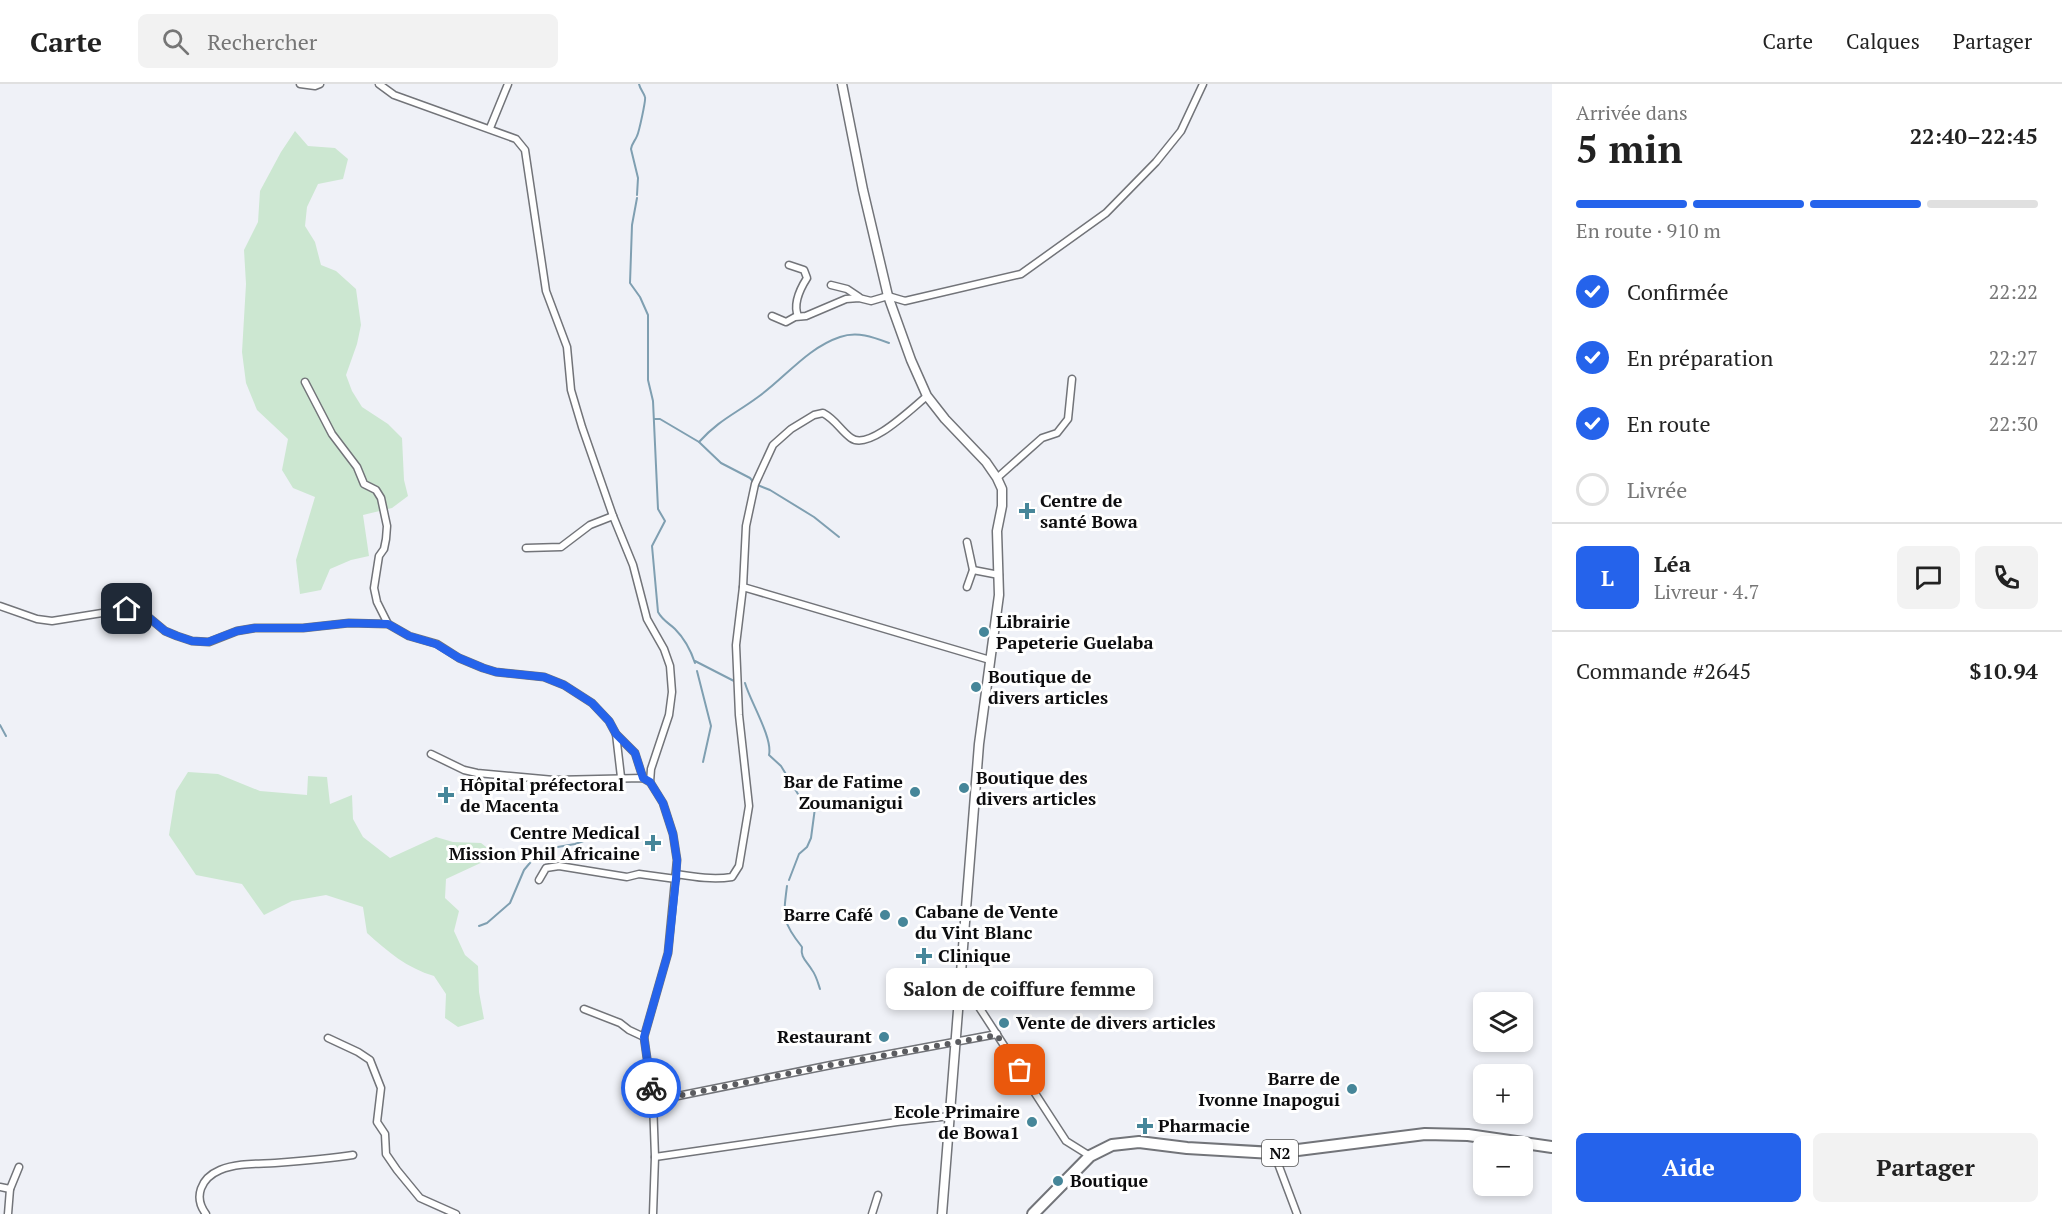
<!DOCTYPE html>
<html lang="fr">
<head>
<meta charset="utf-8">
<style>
	:root { --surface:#fff; --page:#f2f2f2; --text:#222; --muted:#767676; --line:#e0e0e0; --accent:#2563eb }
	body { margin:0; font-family:"PT Serif",serif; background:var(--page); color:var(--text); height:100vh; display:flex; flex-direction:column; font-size:22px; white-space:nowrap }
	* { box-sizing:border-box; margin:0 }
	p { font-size:20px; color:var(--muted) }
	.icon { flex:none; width:33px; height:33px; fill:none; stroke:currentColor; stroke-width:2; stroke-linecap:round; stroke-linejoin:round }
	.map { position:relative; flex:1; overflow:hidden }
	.panel { display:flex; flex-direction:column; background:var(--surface); width:510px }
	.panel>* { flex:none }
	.tools { position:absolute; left:1473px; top:908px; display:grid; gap:12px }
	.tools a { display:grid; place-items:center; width:60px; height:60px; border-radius:9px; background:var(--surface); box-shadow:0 3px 9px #0003; font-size:30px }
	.pin { position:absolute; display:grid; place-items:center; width:51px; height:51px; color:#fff; margin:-26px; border-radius:12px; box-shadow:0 3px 9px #0006 }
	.courier { position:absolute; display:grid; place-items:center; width:60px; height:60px; margin:-30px; border:4px solid #2563eb; border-radius:50%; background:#fff; color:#222; box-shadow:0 2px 8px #0007 }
	.bubble { position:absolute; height:42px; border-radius:9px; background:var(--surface); box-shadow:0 3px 9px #0003; font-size:20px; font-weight:700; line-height:42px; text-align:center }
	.headline em { font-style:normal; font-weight:700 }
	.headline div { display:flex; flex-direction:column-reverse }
	.headline { display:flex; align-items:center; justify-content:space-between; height:102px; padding:0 24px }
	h1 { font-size:39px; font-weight:700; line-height:45px }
	.bar { display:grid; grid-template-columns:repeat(4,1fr); gap:9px 6px; align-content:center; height:72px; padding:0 24px }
	.bar i { height:8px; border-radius:4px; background:var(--line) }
	.bar .active { background:var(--accent) }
	.bar p { grid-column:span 4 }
	.line { display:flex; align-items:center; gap:15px; padding:0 24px; border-top:2px solid var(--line) }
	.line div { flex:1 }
	.round { display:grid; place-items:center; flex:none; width:63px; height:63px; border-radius:9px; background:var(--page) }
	ol { padding:0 24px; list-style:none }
	li { display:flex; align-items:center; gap:18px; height:66px }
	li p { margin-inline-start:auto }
	li .icon { padding:6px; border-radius:50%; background:var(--accent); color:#fff; stroke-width:4 }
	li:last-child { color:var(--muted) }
	li i { width:33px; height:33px; border:3px solid var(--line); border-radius:50% }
	.primary-button { display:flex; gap:12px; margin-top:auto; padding:12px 24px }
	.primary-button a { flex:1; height:69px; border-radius:9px; background:var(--accent); color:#fff; font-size:24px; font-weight:700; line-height:69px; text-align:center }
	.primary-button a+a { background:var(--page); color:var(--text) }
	header { display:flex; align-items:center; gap:36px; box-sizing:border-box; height:84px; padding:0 30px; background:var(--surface); border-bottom:2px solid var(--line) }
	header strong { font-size:28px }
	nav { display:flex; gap:33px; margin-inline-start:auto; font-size:21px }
	.search { width:420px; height:54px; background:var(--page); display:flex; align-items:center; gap:15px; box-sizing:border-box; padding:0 21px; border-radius:9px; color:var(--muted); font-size:22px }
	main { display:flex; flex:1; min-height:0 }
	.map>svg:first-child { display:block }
	.green { fill:#cce7d1 }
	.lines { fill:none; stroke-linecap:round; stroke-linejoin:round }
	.stream { stroke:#7f9fb1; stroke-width:2 }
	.minor-casing { stroke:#727479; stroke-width:9 }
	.secondary-casing { stroke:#727479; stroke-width:11 }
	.trunk-casing { stroke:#727479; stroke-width:14 }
	.minor { stroke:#fff; stroke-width:6 }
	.secondary { stroke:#fff; stroke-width:8 }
	.trunk { stroke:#fff; stroke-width:10 }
	.done { stroke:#5b5c60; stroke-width:6; stroke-dasharray:0 10.8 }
	.route { stroke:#2563eb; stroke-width:8 }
	.poi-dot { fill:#468699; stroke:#fff; stroke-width:2 }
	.labels { text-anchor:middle; stroke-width:6; stroke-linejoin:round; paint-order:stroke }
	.shield { fill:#fff; stroke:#555556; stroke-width:1.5 }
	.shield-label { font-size:16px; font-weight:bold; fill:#0c0c0e }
	.poi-label { font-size:18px; font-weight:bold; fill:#0c0c0e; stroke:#fff; text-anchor:start }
</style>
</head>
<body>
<header>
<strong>Carte</strong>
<div class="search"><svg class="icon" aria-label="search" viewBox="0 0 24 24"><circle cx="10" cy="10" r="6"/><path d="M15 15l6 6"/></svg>Rechercher</div>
<nav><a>Carte</a><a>Calques</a><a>Partager</a></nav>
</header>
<main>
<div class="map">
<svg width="1552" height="1130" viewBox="0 0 1552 1130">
	<rect width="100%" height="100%" fill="#eff1f7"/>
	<g class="green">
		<path d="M295 47 308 62 335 64 348 75 343 95 318 100 307 123 305 142 315 158 321 181 336 187 356 205 361 241 357 260 346 291 352 307 362 323 388 340 402 354 404 396 408 412 392 424 363 431 369 472 351 476 330 485 321 506 300 510 296 476 315 413 293 404 282 386 288 355 257 326 246 299 242 268 246 200 244 166 258 138 260 107 281 68Z"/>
		<path d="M188 688 218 690 260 707 307 711 308 692 327 693 330 720 352 711 353 735 363 753 390 774 436 753 453 758 481 759 490 766 487 776 446 795 445 814 459 827 454 847 465 871 478 882 479 908 484 935 458 943 445 934 446 910 434 892C407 884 388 868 367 849L363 823 326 811 292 817 264 831 242 800 196 791 169 751 176 707Z"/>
	</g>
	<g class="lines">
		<g class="stream">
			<path d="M637 111 638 94 631 65C632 59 635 57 637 52 639 48 646 16 645 13 644 9 640 5 639 0"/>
			<path d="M637 114 632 141 630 199 640 213 648 231V296L653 317 658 425 665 437 652 462 658 528C663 537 669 539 675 545 684 554 691 567 695 579"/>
			<path d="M654 335H660L699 358 721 379 750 394 755 400 770 406 814 433 839 453"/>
			<path d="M699 358C719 336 735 330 758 313 785 294 807 264 840 253 857 247 873 253 889 259"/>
			<path d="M695 577 734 597"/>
			<path d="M697 587 711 642 703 678"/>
			<path d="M745 599C750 617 773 654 769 671L781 682 804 720H811L815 724 811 754 807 763 799 770 789 796"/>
			<path d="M0 641 6 652"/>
			<path d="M787 802C783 833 782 838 802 863 800 874 807 877 812 886 816 891 818 899 820 905"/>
			<path d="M479 842 487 839 510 819 524 786 534 774 546 765 575 760 601 751"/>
		</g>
		<g class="minor-casing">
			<g id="minor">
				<path d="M300 0 315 2 320 0"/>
				<path d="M379 0 394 11 516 55 525 66 546 207 567 263 571 306 582 343 613 432 633 481 647 535 664 565 670 582 672 608 669 631 651 685 650 698"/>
				<path d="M490 44 508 0"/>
				<path d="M789 181 804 186 807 194C800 205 793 220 798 232"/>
				<path d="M831 201 847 205 859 213"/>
				<path d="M772 232 786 238 795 233 806 232 846 215 859 214 871 217 888 212 905 217 1021 190 1106 129 1156 78 1181 47 1203 0"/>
				<path d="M305 298 332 350 357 383 364 400 376 406 381 414 387 442 386 455 384 465 379 472 374 504 377 518 388 540"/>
				<path d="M997 394 1042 354 1057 349 1068 335 1072 295"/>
				<path d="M967 458 973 486 967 503"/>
				<path d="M526 464 561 463 590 441 613 432"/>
				<path d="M973 486 999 491"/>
				<path d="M743 503 990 576"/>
				<path d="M0 522 37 535 52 537 127 525 147 532 165 547 177 552 192 557 209 558 237 547 255 544H303L349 539 388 540 409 552 437 560 459 574 483 584 496 588 544 593 564 601 592 619 609 637 616 650 635 669 643 694"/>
				<path d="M616 650 621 693"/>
				<path d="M431 670 464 686 477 689 554 696 643 694 650 698 663 719 673 750 677 776 668 869 644 953 653 1017 655 1073 653 1130"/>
				<path d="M676 790C695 793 713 796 732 793L739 782 749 722 739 631 736 561 743 503 746 442 755 400 773 361 791 345 814 331 823 329C836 336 840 346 851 354 869 367 912 324 927 312"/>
				<path d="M539 796 546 784 559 782 627 793 639 790 676 795"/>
				<path d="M962 892 977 920 1066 1057 1090 1072"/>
				<path d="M584 925 620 939 629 946 644 953"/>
				<path d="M328 954 358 968 370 976 381 1004 377 1038 385 1050 386 1070 397 1086 420 1114 456 1130"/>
				<path d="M653 1017 831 981 997 950"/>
				<path d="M1274 1069 1297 1130"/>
				<path d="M655 1073 897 1038 950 1032"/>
				<path d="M0 1103 10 1105"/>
				<path d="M8 1130 10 1105 19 1083"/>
				<path d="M206 1130C193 1113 201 1094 220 1086 237 1079 257 1080 275 1079 301 1077 327 1075 353 1071"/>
				<path d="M872 1130 878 1111"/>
			</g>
		</g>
		<g class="secondary-casing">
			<path id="secondary" d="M842 0 863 106 888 212 911 276 927 312 945 335 986 378 997 394 1002 405V422L997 447 999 511 979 660 942 1130"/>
		</g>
		<g class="trunk-casing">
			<path id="trunk" d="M1033 1130 1090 1072 1112 1061 1139 1058 1187 1064 1274 1069 1425 1050 1468 1051 1552 1063"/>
		</g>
		<use href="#minor" class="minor"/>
		<use href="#secondary" class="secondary"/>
		<use href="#trunk" class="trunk"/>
	</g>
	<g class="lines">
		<path class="done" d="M651 1004 653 1017 831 981 997 951 1020 986"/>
		<path class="route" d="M127 525 147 532 165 547 177 552 192 557 208 558 237 547 255 544H303L349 539 388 540 409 552 436 560 459 574 483 584 496 588 544 593 564 601 592 619 609 637 616 650 635 669 643 694 650 698 663 719 673 750 677 776 676 795 668 869 644 953 651 1004"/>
	</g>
	<g class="poi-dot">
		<path d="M1024 418h6v6h6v6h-6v6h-6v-6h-6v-6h6z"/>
		<circle cx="984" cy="548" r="6"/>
		<circle cx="976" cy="603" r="6"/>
		<circle cx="964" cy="704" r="6"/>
		<circle cx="915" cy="708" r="6"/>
		<path d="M443 702h6v6h6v6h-6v6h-6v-6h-6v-6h6z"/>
		<path d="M650 750h6v6h6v6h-6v6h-6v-6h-6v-6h6z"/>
		<circle cx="885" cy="831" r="6"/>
		<circle cx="903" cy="838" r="6"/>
		<path d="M921 863h6v6h6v6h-6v6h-6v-6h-6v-6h6z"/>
		<circle cx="1004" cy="939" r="6"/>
		<circle cx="884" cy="953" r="6"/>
		<circle cx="1352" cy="1005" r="6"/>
		<circle cx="1032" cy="1038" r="6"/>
		<path d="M1142 1033h6v6h6v6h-6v6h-6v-6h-6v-6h6z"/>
		<circle cx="1058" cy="1097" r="6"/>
	</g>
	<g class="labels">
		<rect class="shield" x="1262" y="1056" width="36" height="26" rx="4.5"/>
		<g class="shield-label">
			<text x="1280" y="1075">N2</text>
		</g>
		<g class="poi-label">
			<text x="1040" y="423">Centre de<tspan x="1040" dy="21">santé Bowa</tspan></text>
			<text x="996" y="544">Librairie<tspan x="996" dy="21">Papeterie Guelaba</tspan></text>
			<text x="988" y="599">Boutique de<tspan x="988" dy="21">divers articles</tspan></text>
			<text x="976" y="700">Boutique des<tspan x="976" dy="21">divers articles</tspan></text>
			<text x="903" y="704" text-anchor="end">Bar de Fatime<tspan x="903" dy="21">Zoumanigui</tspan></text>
			<text x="460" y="707">Hôpital préfectoral<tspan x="460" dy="21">de Macenta</tspan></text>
			<text x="640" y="755" text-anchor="end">Centre Medical<tspan x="640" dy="21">Mission Phil Africaine</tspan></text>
			<text x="915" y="834">Cabane de Vente<tspan x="915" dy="21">du Vint Blanc</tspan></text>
			<text x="873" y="837" text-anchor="end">Barre Café</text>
			<text x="938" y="878">Clinique</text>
			<text x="1016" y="945">Vente de divers articles</text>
			<text x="872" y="959" text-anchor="end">Restaurant</text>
			<text x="1340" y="1001" text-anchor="end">Barre de<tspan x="1340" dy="21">Ivonne Inapogui</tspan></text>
			<text x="1020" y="1034" text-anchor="end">Ecole Primaire<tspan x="1020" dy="21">de Bowa1</tspan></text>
			<text x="1158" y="1048">Pharmacie</text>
			<text x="1070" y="1103">Boutique</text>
		</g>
	</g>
</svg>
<div class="tools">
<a><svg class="icon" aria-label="layers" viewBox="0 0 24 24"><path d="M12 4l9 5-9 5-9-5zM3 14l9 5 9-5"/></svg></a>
<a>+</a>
<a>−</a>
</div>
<div class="pin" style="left:1020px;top:986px;background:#ea580c"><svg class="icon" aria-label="bag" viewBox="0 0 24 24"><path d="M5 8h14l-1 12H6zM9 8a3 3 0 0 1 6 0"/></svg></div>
<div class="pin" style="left:127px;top:525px;background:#1f2937"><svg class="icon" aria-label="home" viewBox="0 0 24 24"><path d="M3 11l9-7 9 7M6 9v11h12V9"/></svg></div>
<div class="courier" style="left:651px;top:1004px"><svg class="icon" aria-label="bike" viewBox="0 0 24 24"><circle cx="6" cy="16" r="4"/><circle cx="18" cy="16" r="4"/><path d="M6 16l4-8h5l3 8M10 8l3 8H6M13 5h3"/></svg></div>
<div class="bubble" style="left:886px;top:884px;width:267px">Salon de coiffure femme</div>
</div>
<section class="panel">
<div class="headline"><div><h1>5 min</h1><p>Arrivée dans</p></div><em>22:40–22:45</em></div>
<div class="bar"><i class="active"></i><i class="active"></i><i class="active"></i><i></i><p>En route · 910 m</p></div>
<ol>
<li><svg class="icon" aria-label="check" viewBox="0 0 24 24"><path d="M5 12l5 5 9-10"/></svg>Confirmée<p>22:22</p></li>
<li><svg class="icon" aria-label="check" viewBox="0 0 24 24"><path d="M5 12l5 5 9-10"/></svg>En préparation<p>22:27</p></li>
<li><svg class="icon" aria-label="check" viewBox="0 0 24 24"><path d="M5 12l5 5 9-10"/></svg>En route<p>22:30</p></li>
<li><i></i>Livrée</li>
</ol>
<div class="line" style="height:108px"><b class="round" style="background:var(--accent);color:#fff">L</b><div><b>Léa</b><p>Livreur · 4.7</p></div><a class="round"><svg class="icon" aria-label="chat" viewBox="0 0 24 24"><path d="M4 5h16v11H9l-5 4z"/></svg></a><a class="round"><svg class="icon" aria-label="phone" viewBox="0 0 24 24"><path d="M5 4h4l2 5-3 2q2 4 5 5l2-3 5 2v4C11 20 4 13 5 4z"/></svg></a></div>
<div class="line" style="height:78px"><div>Commande #2645</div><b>$10.94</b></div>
<div class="primary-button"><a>Aide</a><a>Partager</a></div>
</section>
</main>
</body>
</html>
